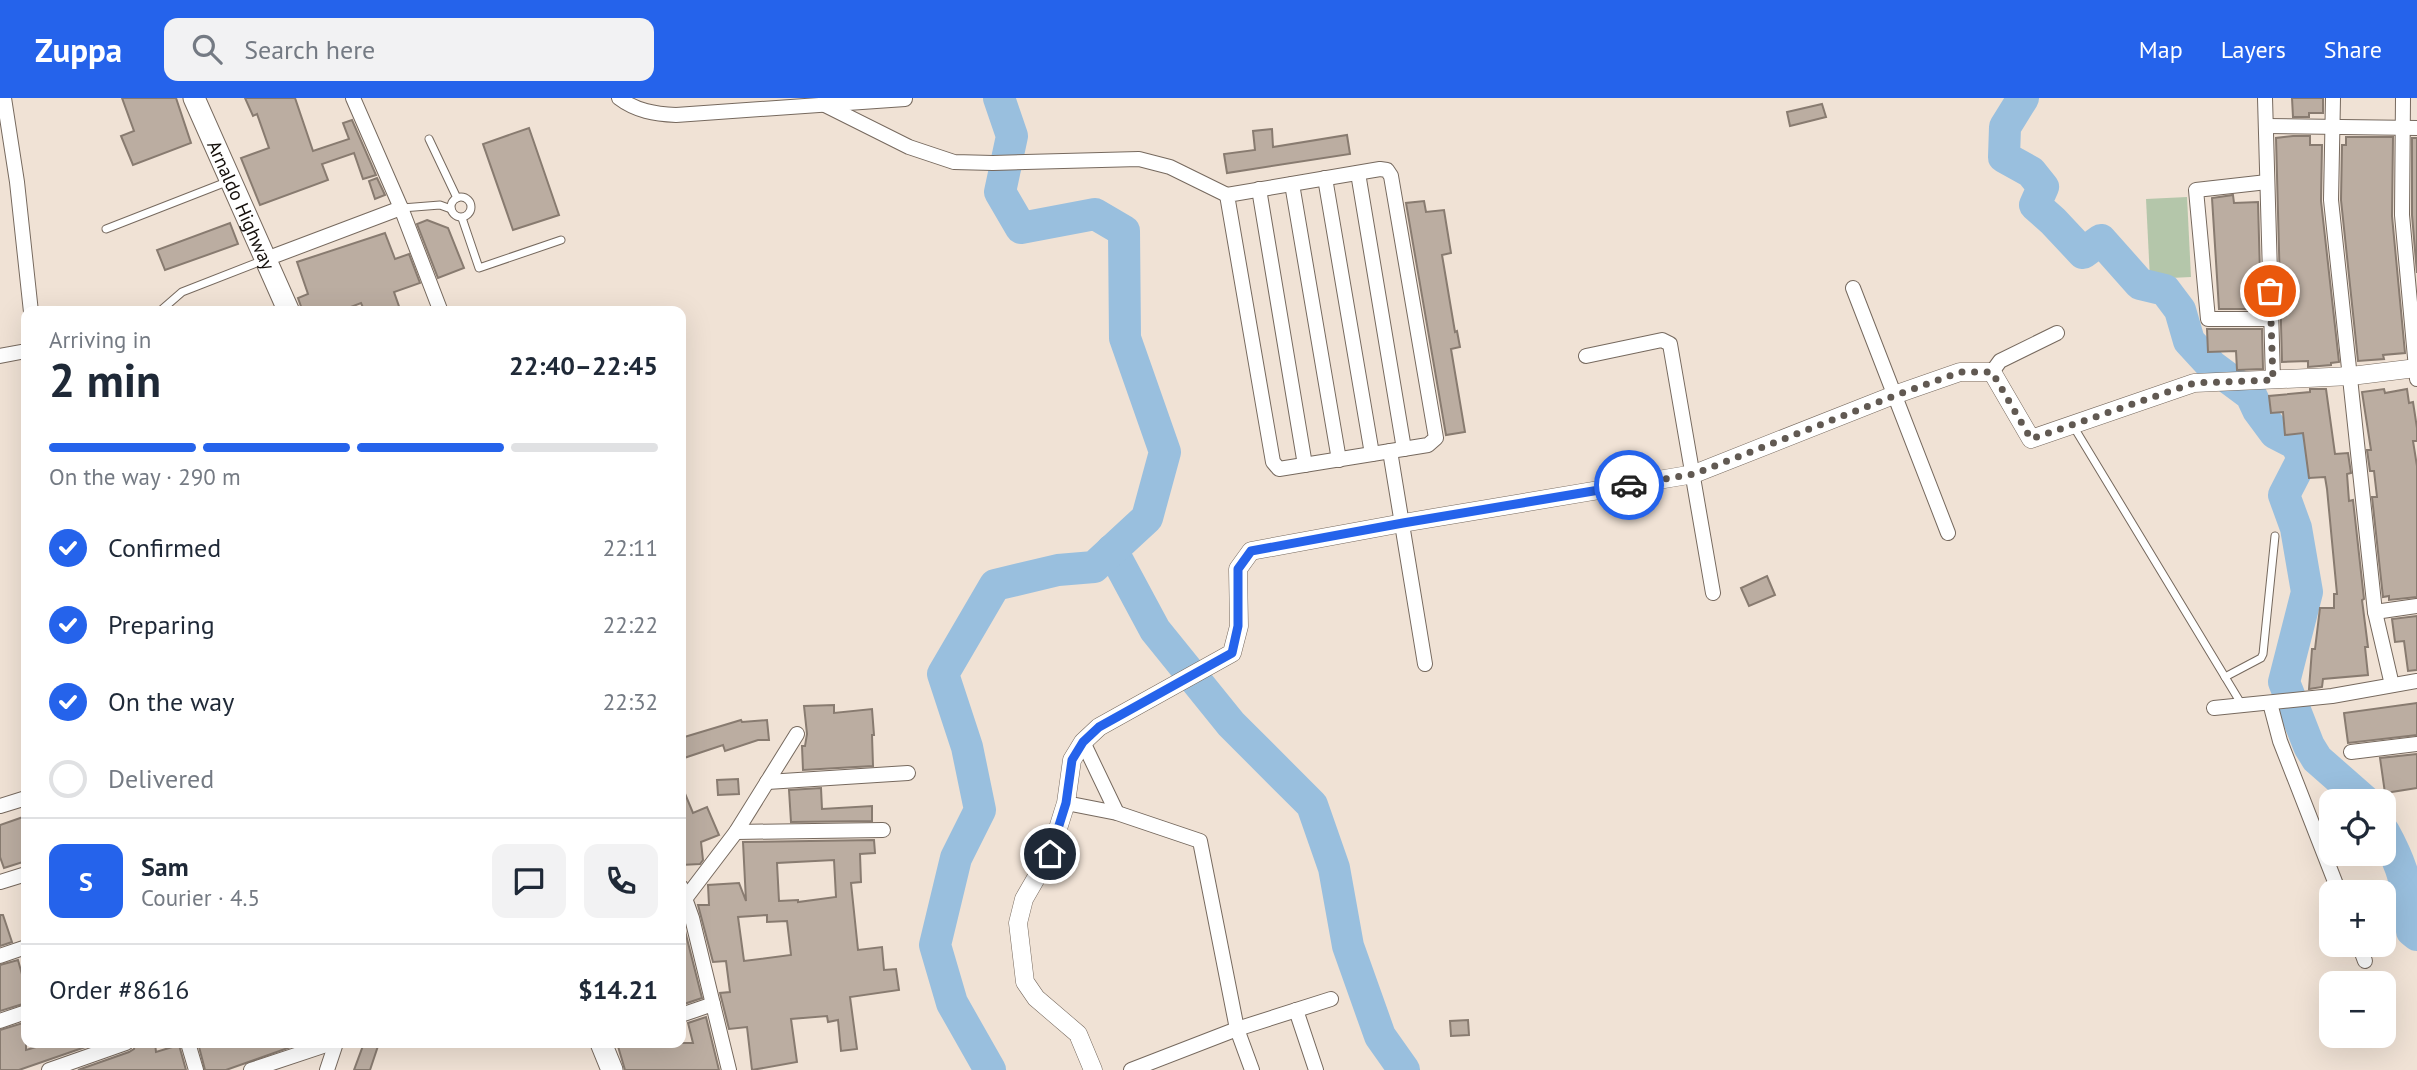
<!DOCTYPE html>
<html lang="en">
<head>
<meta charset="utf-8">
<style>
	:root { --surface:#fff; --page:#f2f2f3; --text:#1f2937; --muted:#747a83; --line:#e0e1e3; --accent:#2563eb }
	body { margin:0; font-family:"PT Sans",sans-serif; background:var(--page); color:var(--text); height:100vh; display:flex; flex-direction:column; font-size:26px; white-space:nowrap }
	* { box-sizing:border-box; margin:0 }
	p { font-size:23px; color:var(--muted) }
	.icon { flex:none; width:38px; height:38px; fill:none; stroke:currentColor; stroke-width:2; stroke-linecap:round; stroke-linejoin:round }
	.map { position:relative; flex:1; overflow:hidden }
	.sheet { position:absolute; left:21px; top:208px; width:665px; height:742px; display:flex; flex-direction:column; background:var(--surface); border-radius:14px; box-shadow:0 7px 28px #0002 }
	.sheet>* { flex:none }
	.fabs { position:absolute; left:2319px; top:691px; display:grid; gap:14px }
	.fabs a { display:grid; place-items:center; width:77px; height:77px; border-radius:14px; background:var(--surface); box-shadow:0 7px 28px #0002; font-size:35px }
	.pin { position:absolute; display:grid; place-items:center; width:60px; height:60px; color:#fff; margin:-30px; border:4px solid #fff; border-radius:50%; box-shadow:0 2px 7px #0007 }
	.courier { position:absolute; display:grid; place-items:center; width:70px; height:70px; margin:-35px; border:5px solid #2563eb; border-radius:50%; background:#fff; color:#222; box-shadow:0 2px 9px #0007 }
	.head em { font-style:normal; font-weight:700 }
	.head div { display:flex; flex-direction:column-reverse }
	.head { display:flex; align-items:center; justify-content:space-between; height:119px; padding:0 28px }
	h1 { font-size:46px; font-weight:700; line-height:52px }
	.bar { display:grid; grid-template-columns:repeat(4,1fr); gap:10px 7px; align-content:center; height:84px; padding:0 28px }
	.bar i { height:9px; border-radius:5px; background:var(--line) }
	.bar .active { background:var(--accent) }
	.bar p { grid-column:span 4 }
	.line { display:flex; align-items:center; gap:18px; padding:0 28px; border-top:2px solid var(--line) }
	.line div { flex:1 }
	.round { display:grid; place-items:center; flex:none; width:74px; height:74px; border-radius:14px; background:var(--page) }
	ol { padding:0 28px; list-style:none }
	li { display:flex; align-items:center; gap:21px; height:77px }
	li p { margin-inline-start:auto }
	li .icon { padding:7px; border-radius:50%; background:var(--accent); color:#fff; stroke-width:4 }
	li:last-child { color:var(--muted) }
	li i { width:38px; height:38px; border:4px solid var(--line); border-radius:50% }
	header { display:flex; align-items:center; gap:42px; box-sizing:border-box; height:98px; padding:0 35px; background:var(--accent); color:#fff }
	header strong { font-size:33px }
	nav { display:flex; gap:38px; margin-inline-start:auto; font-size:24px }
	.search { width:490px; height:63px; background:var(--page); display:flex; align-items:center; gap:18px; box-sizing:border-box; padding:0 24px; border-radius:14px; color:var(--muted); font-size:26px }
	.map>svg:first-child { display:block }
	.green { fill:#b4c6aa }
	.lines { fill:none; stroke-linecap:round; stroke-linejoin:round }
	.river { stroke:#99bfde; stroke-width:32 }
	.building { fill:#bbada1; stroke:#887b70; stroke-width:2; fill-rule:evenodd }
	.service-casing { stroke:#76695e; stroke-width:9 }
	.minor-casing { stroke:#76695e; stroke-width:16 }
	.tertiary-casing { stroke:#76695e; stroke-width:19 }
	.secondary-casing { stroke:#76695e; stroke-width:23 }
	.service { stroke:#fff; stroke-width:7 }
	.minor { stroke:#fff; stroke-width:14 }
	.tertiary { stroke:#fff; stroke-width:18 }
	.secondary { stroke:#fff; stroke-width:21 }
	.done { stroke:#615952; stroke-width:7; stroke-dasharray:0 12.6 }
	.route { stroke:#2563eb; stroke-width:9 }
	.labels { text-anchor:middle; stroke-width:6; stroke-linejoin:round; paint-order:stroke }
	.street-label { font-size:19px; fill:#140f0b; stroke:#fff }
</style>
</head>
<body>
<header>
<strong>Zuppa</strong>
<div class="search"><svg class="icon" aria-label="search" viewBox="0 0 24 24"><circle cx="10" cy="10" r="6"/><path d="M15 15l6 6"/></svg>Search here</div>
<nav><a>Map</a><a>Layers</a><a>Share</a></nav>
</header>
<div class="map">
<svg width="2417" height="972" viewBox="0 0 2417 972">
	<rect width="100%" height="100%" fill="#f0e2d5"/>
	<path class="green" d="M2187 99 2191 179 2150 181 2146 101Z"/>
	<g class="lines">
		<g class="river">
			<path d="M2023 0 2005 29 2004 59 2031 74 2043 89 2035 107 2053 123 2083 155 2101 142 2140 186 2165 192 2180 212 2189 243 2212 268 2251 297 2258 312 2275 335 2296 346 2303 360 2284 397 2296 430 2307 494 2284 584 2309 648 2317 661 2366 704"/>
			<path d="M1112 452 1155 532 1231 626 1312 707 1334 770 1348 848 1380 938 1404 972"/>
			<path d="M2384 734C2404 770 2409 793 2412 833L2417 837"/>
			<path d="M990 972 952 905 935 847 956 760 980 712 967 649 943 576 995 487 1058 472 1094 469 1147 420 1165 354 1125 240 1124 133 1095 116 1021 130 1000 94 1012 38 999 0"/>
		</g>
	</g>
	<g class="building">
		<path d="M122 0H176L191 45 133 67 121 38 134 33Z"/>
		<path d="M245 0H295L313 53 349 41 343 25 352 22 376 77 363 81 354 55 322 66 328 82 260 107 241 60 269 50 257 16 253 18Z"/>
		<path d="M2292 0H2323V15H2309V19H2293Z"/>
		<path d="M1822 6 1826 19 1790 28 1787 14Z"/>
		<path d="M529 30 559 117 513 132 483 46Z"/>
		<path d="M1272 31 1273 49 1347 37 1350 56 1227 75 1224 56 1255 52 1253 33Z"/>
		<path d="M2293 38H2310V47H2322L2321 103 2339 264 2331 265V267L2308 269V263L2282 264 2276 40Z"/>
		<path d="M2346 39H2393L2392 118 2405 255 2383 257 2384 261 2358 263 2341 102 2342 47H2346Z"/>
		<path d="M2412 40H2417V175L2412 117Z"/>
		<path d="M377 80 385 97 375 101 369 83Z"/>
		<path d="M2233 97 2234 105 2258 104 2261 211H2219L2212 100Z"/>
		<path d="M1424 103 1426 114 1444 112 1451 155 1442 157 1455 234 1457 233 1460 249 1451 251 1465 334 1446 337 1406 105Z"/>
		<path d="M427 122 448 130 464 170 438 180 417 126Z"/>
		<path d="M230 125 238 146 165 172 157 152Z"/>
		<path d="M385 135 395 161 409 156 420 185 394 194 401 214H365L361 205 338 214H303L298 200 308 196 297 164Z"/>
		<path d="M2207 231H2262L2263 271 2237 272 2236 253 2208 254Z"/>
		<path d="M2310 291H2326L2335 356 2348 355 2351 375 2347 376 2349 403 2353 402 2364 501 2362 502 2368 549H2365L2368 577 2323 581 2322 589 2309 591 2312 551H2315L2320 510H2334V496H2337L2327 391 2325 379 2309 380 2303 335 2285 337 2283 314 2271 315 2269 298 2310 294Z"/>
		<path d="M2384 291 2385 295 2407 291 2409 305 2413 304 2417 330V343H2413L2417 368V499L2389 502V498L2383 499 2372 399H2377L2374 373H2370L2367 352H2371L2362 294Z"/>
		<path d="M1767 478 1775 497 1749 508 1741 490Z"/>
		<path d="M2417 518V572L2408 573 2404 543 2395 544 2392 521Z"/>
		<path d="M2417 605V637L2348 645 2344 615Z"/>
		<path d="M834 607V615L872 611 874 637H872L873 668 803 672 802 648H805L807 636 804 608Z"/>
		<path d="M741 622 742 624 767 622 769 642H758L725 653 723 647 681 661V640Z"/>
		<path d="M2417 656V690L2385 695 2380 660Z"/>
		<path d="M738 681 739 696 718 697 717 682Z"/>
		<path d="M681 686 693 715 707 709 719 737 701 744 703 762 700 766 681 767Z"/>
		<path d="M821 690 822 711 872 708V723L791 724 789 692Z"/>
		<path d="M26 718V763L4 770 0 759V727Z"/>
		<path d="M874 742 875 755 860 756 861 784 851 785 858 852 882 849 884 872 896 871 899 892 850 899 857 951 841 953 838 922 828 924 827 918 791 921 797 964 752 972 747 929 729 931 720 895 730 894 726 863 713 864 698 807H709L708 787 739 785 746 803 743 744ZM834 762 836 799 798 804V802L779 803 777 765ZM767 817V824L787 823 791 857 744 863 738 819Z"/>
		<path d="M0 817H3L12 844 0 848Z"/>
		<path d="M681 817 702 900 681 907Z"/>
		<path d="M18 862 26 891V905L0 913V867Z"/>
		<path d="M706 919 719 972H625L617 945H693L688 925Z"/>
		<path d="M1468 922 1469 937 1451 938 1450 923Z"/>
		<path d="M26 924V952L50 945H97L19 972H0V932Z"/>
		<path d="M135 945H155L156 954 179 947 186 972H78L129 954 134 951Z"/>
		<path d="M198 945H302L226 972H205Z"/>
		<path d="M364 945H379L370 972H354Z"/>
	</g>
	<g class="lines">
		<g class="service-casing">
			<g id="service">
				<path d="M429 41 457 100"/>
				<circle cx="461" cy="109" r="10"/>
				<path d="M402 110 440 107 451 111"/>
				<path d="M462 120 479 170 561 142"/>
				<path d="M106 131 229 83"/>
				<path d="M159 214 182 194 264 162"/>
				<path d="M2072 326 2242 607"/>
				<path d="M2225 579 2261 560 2263 556 2275 438"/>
			</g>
		</g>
		<g class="minor-casing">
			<g id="minor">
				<path d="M4 0 17 84 31 214"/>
				<path d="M353 0 401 110 441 214"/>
				<path d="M619 0C636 13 655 16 676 17L905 1"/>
				<path d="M2265 0 2273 282"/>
				<path d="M2333 0 2331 102 2375 514 2392 587"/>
				<path d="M2403 0 2402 117 2417 281"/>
				<path d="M825 7 909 49 954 64 993 65 1139 61 1170 69 1227 97"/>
				<path d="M2266 28 2417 30"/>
				<path d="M1380 71 1387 72 1391 78 1436 340 1428 347 1279 371 1273 364 1227 97Z"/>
				<path d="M1358 75 1404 351"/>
				<path d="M1325 80 1372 356"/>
				<path d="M2267 84 2196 92 2208 221H2271"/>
				<path d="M1292 86 1339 362"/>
				<path d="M1259 91 1305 367"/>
				<path d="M266 161 401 110"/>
				<path d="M1853 190 1948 435"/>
				<path d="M0 258 26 253"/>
				<path d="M1586 258 1662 242 1670 246 1713 495"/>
				<path d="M1992 274 2000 263 2057 235"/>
				<path d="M1390 353 1425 566"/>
				<path d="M2375 514 2417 508"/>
				<path d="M2270 605 2280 643 2339 794"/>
				<path d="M2214 610 2332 598 2417 583"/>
				<path d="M1083 644 1117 715"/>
				<path d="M2351 654 2417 646"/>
				<path d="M767 684 908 675"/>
				<path d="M1066 705 1117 715 1200 743 1237 931 1252 972"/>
				<path d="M0 708 26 700"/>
				<path d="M736 734 883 732"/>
				<path d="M0 784 26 776"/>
				<path d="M681 789 692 820 729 972"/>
				<path d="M685 801 736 734 797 636"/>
				<path d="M2359 847 2365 863"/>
				<path d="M0 858 26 849"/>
				<path d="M1296 912 1316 972"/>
				<path d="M681 917 713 906"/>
				<path d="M0 923 26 914"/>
				<path d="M188 945 196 972"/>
				<path d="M49 972 126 945"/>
				<path d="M251 972 332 945"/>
				<path d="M327 972 336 945"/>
				<path d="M1131 972 1237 931 1331 901"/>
			</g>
		</g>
		<g class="tertiary-casing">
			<path id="tertiary" d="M1093 972 1078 936 1036 900 1025 884 1018 825 1024 801 1050 756 1066 705 1072 662 1083 644 1099 629 1232 555 1239 528 1238 471 1251 453 1403 425 1694 376 1894 297 1960 274H1992L2031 341 2194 285 2351 278 2417 270"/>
		</g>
		<g class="secondary-casing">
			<g id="secondary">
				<path id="s1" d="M194 0 289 214"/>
				<path d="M601 945 612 972"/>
			</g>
		</g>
		<use href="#service" class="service"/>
		<use href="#minor" class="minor"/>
		<use href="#tertiary" class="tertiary"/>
		<use href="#secondary" class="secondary"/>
	</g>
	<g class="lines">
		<path class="done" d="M1629 387 1694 376 1894 298 1960 274H1992L2031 341 2194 285 2273 282 2270 193"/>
		<path class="route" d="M1050 756 1066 705 1072 662 1083 644 1099 629 1232 555 1238 528V471L1251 453 1403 425 1629 387"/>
	</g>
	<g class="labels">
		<g class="street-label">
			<text dy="7" stroke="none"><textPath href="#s1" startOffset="117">Arnaldo Highway</textPath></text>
		</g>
	</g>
</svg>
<div class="fabs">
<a><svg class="icon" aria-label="locate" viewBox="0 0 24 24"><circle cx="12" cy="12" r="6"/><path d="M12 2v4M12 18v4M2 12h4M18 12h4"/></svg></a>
<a>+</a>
<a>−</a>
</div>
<div class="pin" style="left:2270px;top:193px;background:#ea580c"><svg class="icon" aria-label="bag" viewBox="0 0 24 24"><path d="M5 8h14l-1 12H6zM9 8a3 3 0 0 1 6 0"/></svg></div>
<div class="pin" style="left:1050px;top:756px;background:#1f2937"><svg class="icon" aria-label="home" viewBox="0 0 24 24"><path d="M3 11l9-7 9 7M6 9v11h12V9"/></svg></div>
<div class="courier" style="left:1629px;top:387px"><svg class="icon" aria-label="car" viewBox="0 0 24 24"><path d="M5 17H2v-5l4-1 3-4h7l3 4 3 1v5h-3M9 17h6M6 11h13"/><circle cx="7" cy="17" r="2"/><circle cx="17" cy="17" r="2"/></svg></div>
<section class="sheet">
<div class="head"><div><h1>2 min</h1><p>Arriving in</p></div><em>22:40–22:45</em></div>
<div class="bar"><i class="active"></i><i class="active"></i><i class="active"></i><i></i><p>On the way · 290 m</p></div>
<ol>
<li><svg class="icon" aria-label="check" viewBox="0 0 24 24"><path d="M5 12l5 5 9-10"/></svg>Confirmed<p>22:11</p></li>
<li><svg class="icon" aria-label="check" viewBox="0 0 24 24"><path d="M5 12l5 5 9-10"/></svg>Preparing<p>22:22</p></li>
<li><svg class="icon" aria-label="check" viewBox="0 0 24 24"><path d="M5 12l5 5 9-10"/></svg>On the way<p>22:32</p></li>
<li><i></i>Delivered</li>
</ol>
<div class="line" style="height:126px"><b class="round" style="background:var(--accent);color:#fff">S</b><div><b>Sam</b><p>Courier · 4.5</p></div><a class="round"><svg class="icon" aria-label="chat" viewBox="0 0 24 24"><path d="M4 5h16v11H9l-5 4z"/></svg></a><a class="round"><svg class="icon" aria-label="phone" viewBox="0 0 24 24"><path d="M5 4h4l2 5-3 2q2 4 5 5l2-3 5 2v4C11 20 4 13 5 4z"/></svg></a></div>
<div class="line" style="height:91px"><div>Order #8616</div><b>$14.21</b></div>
</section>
</div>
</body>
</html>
